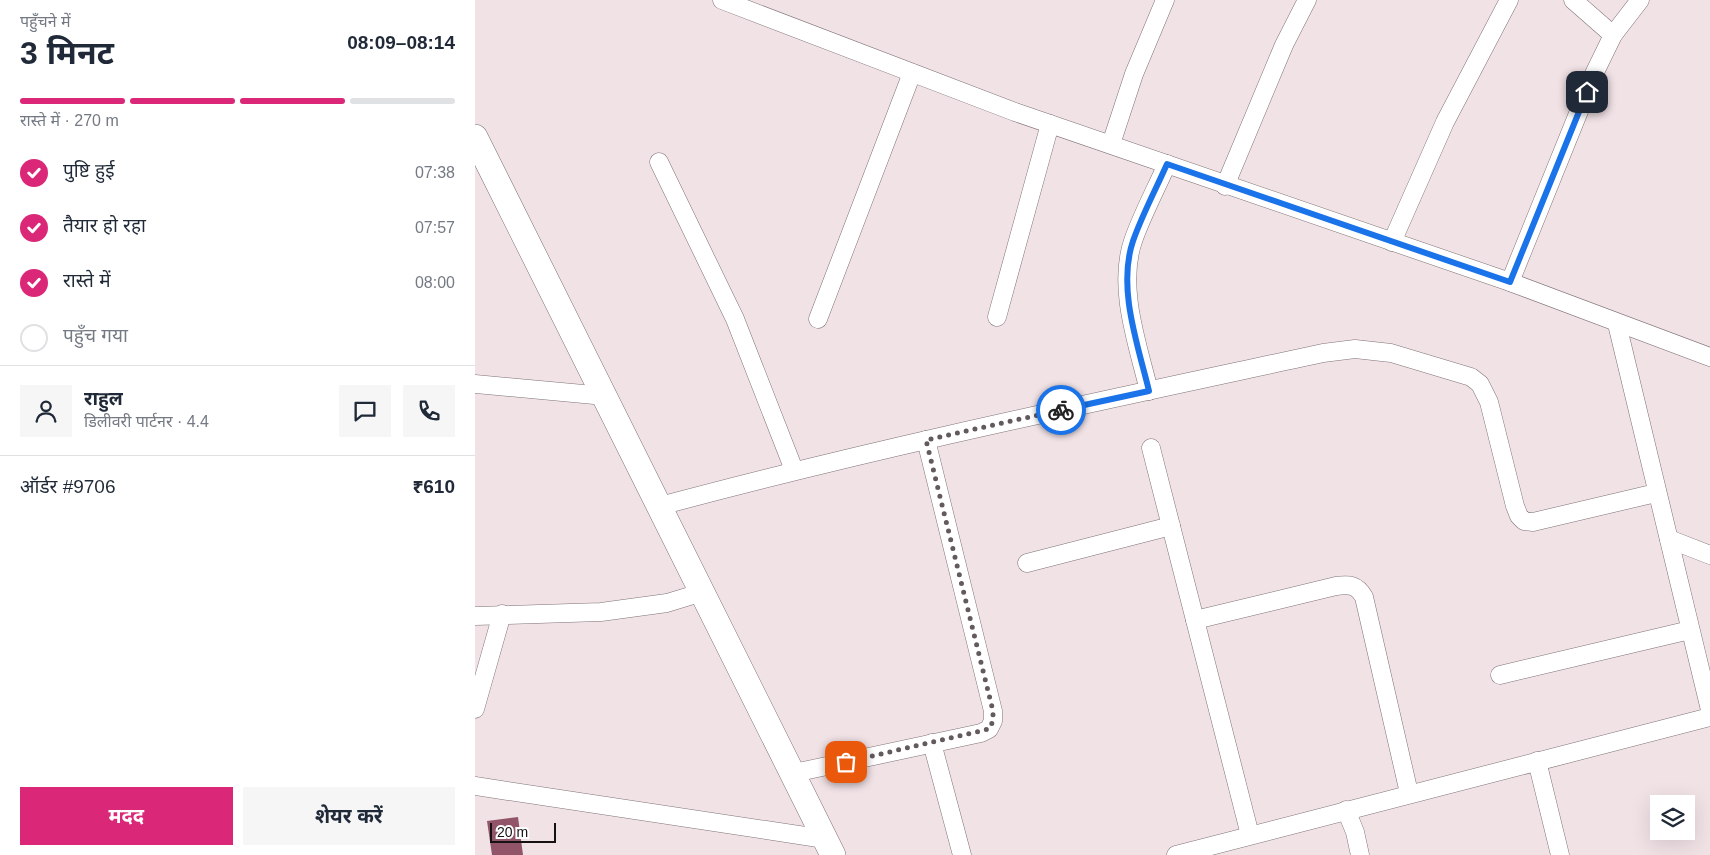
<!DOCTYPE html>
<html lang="hi">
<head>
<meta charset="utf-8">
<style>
	:root { --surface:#fff; --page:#f6f6f7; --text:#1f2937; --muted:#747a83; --line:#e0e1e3; --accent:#db2777 }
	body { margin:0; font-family:Helvetica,"Noto Sans Devanagari",sans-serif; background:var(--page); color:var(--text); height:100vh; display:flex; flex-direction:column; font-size:19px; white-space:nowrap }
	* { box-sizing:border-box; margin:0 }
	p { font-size:16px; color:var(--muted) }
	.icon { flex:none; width:28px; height:28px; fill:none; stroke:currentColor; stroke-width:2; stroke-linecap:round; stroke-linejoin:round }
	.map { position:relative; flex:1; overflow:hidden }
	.panel { display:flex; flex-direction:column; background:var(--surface); width:475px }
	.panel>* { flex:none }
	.buttons { position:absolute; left:1175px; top:795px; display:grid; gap:10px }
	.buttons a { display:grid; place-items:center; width:45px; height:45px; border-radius:0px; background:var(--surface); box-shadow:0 5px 20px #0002; font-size:25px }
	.scale { position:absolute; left:15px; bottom:12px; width:66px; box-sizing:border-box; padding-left:5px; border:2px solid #161113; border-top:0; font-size:14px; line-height:18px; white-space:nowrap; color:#161113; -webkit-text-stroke:4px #fff; paint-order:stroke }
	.pin { position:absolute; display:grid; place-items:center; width:42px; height:42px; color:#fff; margin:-21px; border-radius:10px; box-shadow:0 2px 8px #0006 }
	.courier { position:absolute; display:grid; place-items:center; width:50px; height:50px; margin:-25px; border:4px solid #1a73e8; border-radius:50%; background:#fff; color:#222; box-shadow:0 1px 6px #0007 }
	.head em { font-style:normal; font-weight:700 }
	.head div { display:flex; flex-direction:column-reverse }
	.head { display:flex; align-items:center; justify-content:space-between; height:85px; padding:0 20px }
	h1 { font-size:32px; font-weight:700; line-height:38px }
	.bar { display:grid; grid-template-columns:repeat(4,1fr); gap:8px 5px; align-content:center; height:60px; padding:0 20px }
	.bar i { height:6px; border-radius:4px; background:var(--line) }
	.bar .selected { background:var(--accent) }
	.bar p { grid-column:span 4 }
	.line { display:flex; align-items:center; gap:12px; padding:0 20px; border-top:1px solid var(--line) }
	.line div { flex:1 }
	.round { display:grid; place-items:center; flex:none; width:52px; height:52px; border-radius:0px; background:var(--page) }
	ol { padding:0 20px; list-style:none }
	li { display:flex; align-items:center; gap:15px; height:55px }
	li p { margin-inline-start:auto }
	li .icon { padding:5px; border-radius:50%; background:var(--accent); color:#fff; stroke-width:4 }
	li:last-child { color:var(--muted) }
	li i { width:28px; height:28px; border:2px solid var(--line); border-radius:50% }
	.action { display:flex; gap:10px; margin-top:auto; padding:10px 20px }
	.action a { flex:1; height:58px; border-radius:0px; background:var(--accent); color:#fff; font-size:20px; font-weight:700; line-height:58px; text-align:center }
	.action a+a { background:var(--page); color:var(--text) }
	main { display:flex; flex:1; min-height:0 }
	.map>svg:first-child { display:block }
	.building { fill:#915469 }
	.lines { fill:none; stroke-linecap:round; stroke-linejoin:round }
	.street-casing { stroke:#7f7276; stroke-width:19 }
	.secondary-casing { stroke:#7f7276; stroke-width:26 }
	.street { stroke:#fff; stroke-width:18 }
	.secondary { stroke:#fff; stroke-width:25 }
	.done { stroke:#635a5d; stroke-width:5; stroke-dasharray:0 9 }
	.route { stroke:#1a73e8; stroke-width:6 }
</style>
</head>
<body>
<main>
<section class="panel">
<div class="head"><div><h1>3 मिनट</h1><p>पहुँचने में</p></div><em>08:09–08:14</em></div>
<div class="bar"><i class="selected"></i><i class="selected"></i><i class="selected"></i><i></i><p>रास्ते में · 270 m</p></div>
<ol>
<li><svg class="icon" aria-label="check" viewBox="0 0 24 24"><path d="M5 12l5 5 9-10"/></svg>पुष्टि हुई<p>07:38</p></li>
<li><svg class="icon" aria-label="check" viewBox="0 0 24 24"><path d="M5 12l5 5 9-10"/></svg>तैयार हो रहा<p>07:57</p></li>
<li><svg class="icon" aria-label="check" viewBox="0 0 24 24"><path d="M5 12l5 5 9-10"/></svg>रास्ते में<p>08:00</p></li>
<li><i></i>पहुँच गया</li>
</ol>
<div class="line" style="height:90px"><a class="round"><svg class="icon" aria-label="person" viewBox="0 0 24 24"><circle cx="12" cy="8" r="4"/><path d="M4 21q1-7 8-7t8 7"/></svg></a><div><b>राहुल</b><p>डिलीवरी पार्टनर · 4.4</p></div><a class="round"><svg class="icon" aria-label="chat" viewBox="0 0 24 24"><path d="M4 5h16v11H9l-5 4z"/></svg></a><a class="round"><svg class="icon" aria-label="phone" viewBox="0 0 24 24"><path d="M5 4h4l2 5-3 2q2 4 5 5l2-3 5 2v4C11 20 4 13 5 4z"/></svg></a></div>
<div class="line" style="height:65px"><div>ऑर्डर #9706</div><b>₹610</b></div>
<div class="action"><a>मदद</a><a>शेयर करें</a></div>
</section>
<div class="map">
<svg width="1235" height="855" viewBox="0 0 1235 855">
	<rect width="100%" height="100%" fill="#f1e2e6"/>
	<path class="building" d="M43 817 48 855H17L12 821Z"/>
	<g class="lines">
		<g class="street-casing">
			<g id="street">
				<path d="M247 0 540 112 1035 282 1235 357"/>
				<path d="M1098 0 1138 35"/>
				<path d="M636 144 659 74 690 0"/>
				<path d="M184 162 260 319 319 470"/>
				<path d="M750 186 809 45 832 0"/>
				<path d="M917 242 970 122 1034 0"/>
				<path d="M1035 282 1119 74 1138 35 1165 0"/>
				<path d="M522 317 575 124"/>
				<path d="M343 319 437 73"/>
				<path d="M1142 324 1235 710"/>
				<path d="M0 384 130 396"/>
				<path d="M674 391C663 345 642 288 658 241 667 215 681 189 692 164"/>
				<path d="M676 448 775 835"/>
				<path d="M185 506C404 447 626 401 848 353L880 349 916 353 996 377 1005 384 1014 402 1040 506 1044 516 1049 521 1058 522 1181 493"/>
				<path d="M1194 539 1235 555"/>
				<path d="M552 563 696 526"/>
				<path d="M0 616 126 612 192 603 228 592"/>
				<path d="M720 620 861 586C875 584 882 585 889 597L934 793"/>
				<path d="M1025 675 1215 630"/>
				<path d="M0 709 27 614"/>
				<path d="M457 743 487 855"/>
				<path d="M1062 761 1085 855"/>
				<path d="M319 773 506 733 514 729 518 721V711L451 440"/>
				<path d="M0 786 350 839"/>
				<path d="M871 810 880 832 885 855"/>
				<path d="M701 855 1235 717"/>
			</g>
		</g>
		<g class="secondary-casing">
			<path id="secondary" d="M0 137 358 855"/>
		</g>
		<use href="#street" class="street"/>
		<use href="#secondary" class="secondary"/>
	</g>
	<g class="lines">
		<path class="done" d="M371 762 514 729 518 721V711L451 440 586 410"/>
		<path class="route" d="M586 410 674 391C663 345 642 288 658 241 667 215 681 189 692 164L1035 282 1112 92"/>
	</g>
</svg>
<div class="buttons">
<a><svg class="icon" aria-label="layers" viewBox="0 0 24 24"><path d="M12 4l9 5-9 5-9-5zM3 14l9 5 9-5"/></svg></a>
</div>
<div class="scale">20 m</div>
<div class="pin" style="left:371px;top:762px;background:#ea580c"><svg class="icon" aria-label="bag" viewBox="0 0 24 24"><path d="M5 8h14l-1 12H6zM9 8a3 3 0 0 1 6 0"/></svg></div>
<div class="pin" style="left:1112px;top:92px;background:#1f2937"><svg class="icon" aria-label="home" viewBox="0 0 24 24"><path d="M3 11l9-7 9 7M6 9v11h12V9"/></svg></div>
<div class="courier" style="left:586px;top:410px"><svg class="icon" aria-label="bike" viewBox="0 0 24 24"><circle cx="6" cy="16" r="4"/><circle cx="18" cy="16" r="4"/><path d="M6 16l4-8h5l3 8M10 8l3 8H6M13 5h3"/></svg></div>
</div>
</main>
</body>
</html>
